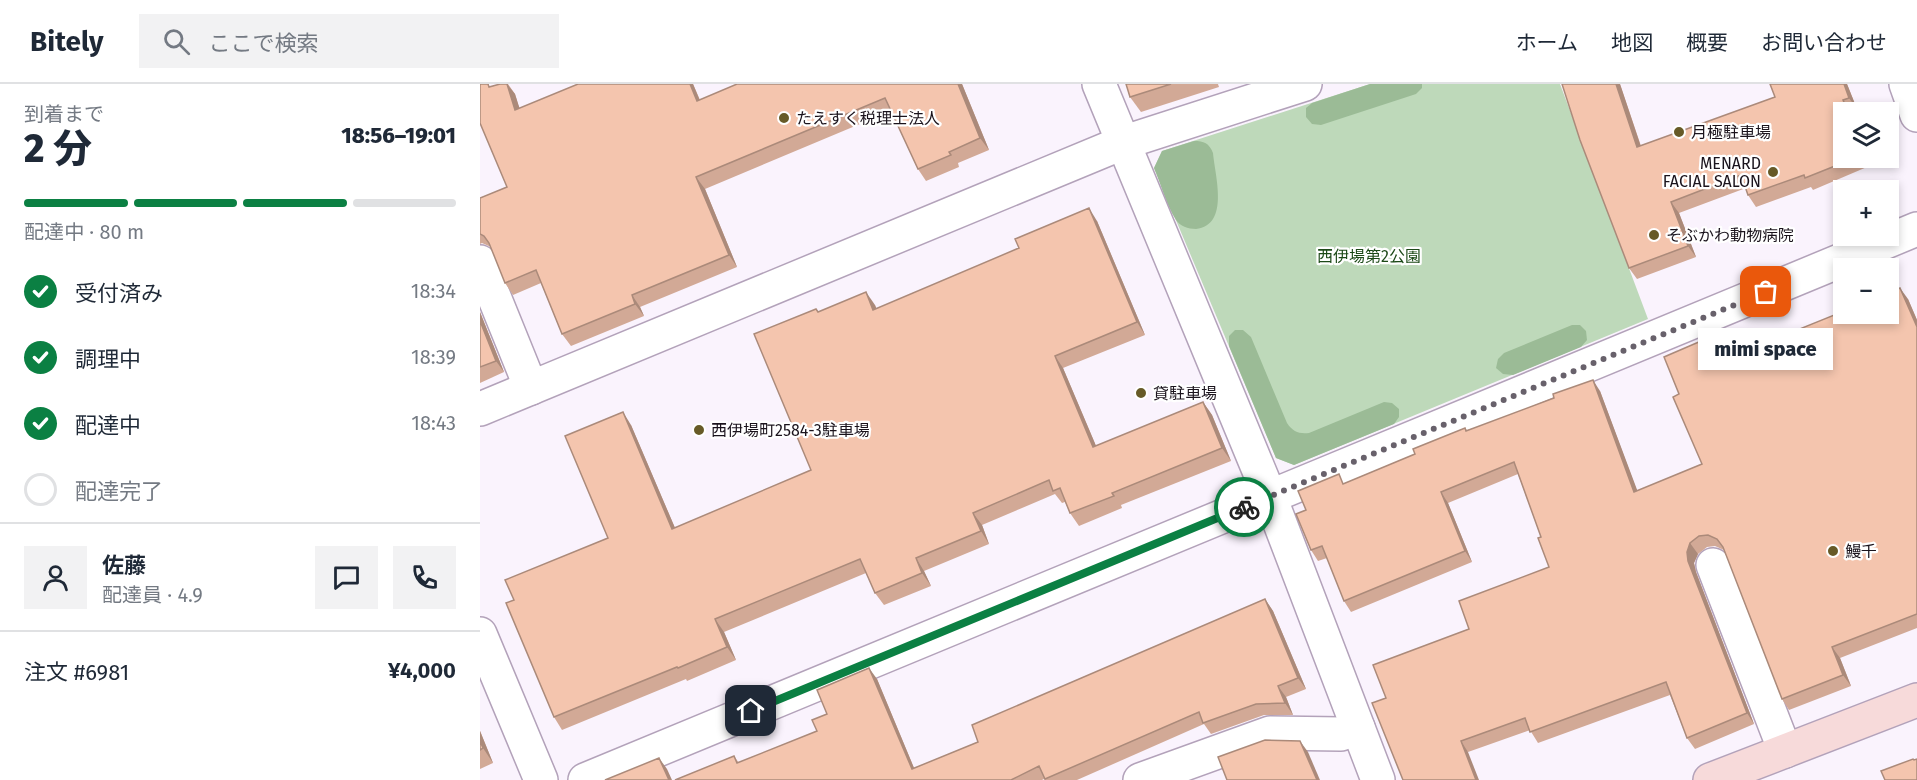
<!DOCTYPE html>
<html lang="ja">
<head>
<meta charset="utf-8">
<style>
	:root { --surface:#fff; --page:#f2f2f3; --text:#1f2937; --muted:#747a83; --line:#e0e1e3; --accent:#0b8043 }
	body { margin:0; font-family:"Fira Sans","Noto Sans JP",sans-serif; background:var(--page); color:var(--text); height:100vh; display:flex; flex-direction:column; font-size:22px; white-space:nowrap }
	* { box-sizing:border-box; margin:0 }
	p { font-size:20px; color:var(--muted) }
	.icon { flex:none; width:33px; height:33px; fill:none; stroke:currentColor; stroke-width:2; stroke-linecap:round; stroke-linejoin:round }
	.map { position:relative; flex:1; overflow:hidden }
	.details { display:flex; flex-direction:column; background:var(--surface); width:480px }
	.details>* { flex:none }
	.buttons { position:absolute; left:1353px; top:18px; display:grid; gap:12px }
	.buttons a { display:grid; place-items:center; width:66px; height:66px; border-radius:0px; background:var(--surface); box-shadow:0 3px 9px #0003; font-size:30px }
	.pin { position:absolute; display:grid; place-items:center; width:51px; height:51px; color:#fff; margin:-26px; border-radius:12px; box-shadow:0 3px 9px #0006 }
	.courier { position:absolute; display:grid; place-items:center; width:60px; height:60px; margin:-30px; border:4px solid #0b8043; border-radius:50%; background:#fff; color:#222; box-shadow:0 2px 8px #0007 }
	.bubble { position:absolute; height:42px; border-radius:0px; background:var(--surface); box-shadow:0 3px 9px #0003; font-size:20px; font-weight:800; line-height:42px; text-align:center }
	.overview em { font-style:normal; font-weight:800 }
	.overview div { display:flex; flex-direction:column-reverse }
	.overview { display:flex; align-items:center; justify-content:space-between; height:102px; padding:0 24px }
	h1 { font-size:39px; font-weight:800; line-height:45px }
	.bar { display:grid; grid-template-columns:repeat(4,1fr); gap:9px 6px; align-content:center; height:72px; padding:0 24px }
	.bar i { height:8px; border-radius:4px; background:var(--line) }
	.bar .current { background:var(--accent) }
	.bar p { grid-column:span 4 }
	.line { display:flex; align-items:center; gap:15px; padding:0 24px; border-top:2px solid var(--line) }
	.line div { flex:1 }
	.round { display:grid; place-items:center; flex:none; width:63px; height:63px; border-radius:0px; background:var(--page) }
	ol { padding:0 24px; list-style:none }
	li { display:flex; align-items:center; gap:18px; height:66px }
	li p { margin-inline-start:auto }
	li .icon { padding:6px; border-radius:50%; background:var(--accent); color:#fff; stroke-width:4 }
	li:last-child { color:var(--muted) }
	li i { width:33px; height:33px; border:3px solid var(--line); border-radius:50% }
	header { display:flex; align-items:center; gap:36px; box-sizing:border-box; height:84px; padding:0 30px; background:var(--surface); border-bottom:2px solid var(--line) }
	header strong { font-size:28px }
	nav { display:flex; gap:33px; margin-inline-start:auto; font-size:21px }
	.search { width:420px; height:54px; background:var(--page); display:flex; align-items:center; gap:15px; box-sizing:border-box; padding:0 21px; border-radius:0px; color:var(--muted); font-size:22px }
	main { display:flex; flex:1; min-height:0 }
	.map>svg:first-child { display:block }
	.green { fill:#bed9ba }
	.forest { fill:#9bbb96 }
	.lines { fill:none; stroke-linecap:round; stroke-linejoin:round }
	.street-casing { stroke:#b3a2ba; stroke-width:36 }
	.secondary-casing { stroke:#b3a2ba; stroke-width:36 }
	.street { stroke:#fff; stroke-width:33 }
	.secondary { stroke:#f7dada; stroke-width:33 }
	.wall { fill:#d2a996 }
	.shaded-wall { fill:#ab8a7a }
	.building { fill:#f4c5ae; stroke:#ab8a7a; stroke-width:1.5 }
	.done { stroke:#68616b; stroke-width:6; stroke-dasharray:0 10.8 }
	.route { stroke:#0b8043; stroke-width:8 }
	.poi-dot { fill:#675a27; stroke:#fff; stroke-width:2 }
	.labels { text-anchor:middle; stroke-width:4.5; stroke-linejoin:round; paint-order:stroke }
	.poi-label { font-size:16px; fill:#1a131c; stroke:#fff; text-anchor:start }
	.park-label { font-size:16px; fill:#1c4917; stroke:#fff }
</style>
</head>
<body>
<header>
<strong>Bitely</strong>
<div class="search"><svg class="icon" aria-label="search" viewBox="0 0 24 24"><circle cx="10" cy="10" r="6"/><path d="M15 15l6 6"/></svg>ここで検索</div>
<nav><a>ホーム</a><a>地図</a><a>概要</a><a>お問い合わせ</a></nav>
</header>
<main>
<section class="details">
<div class="overview"><div><h1>2 分</h1><p>到着まで</p></div><em>18:56–19:01</em></div>
<div class="bar"><i class="current"></i><i class="current"></i><i class="current"></i><i></i><p>配達中 · 80 m</p></div>
<ol>
<li><svg class="icon" aria-label="check" viewBox="0 0 24 24"><path d="M5 12l5 5 9-10"/></svg>受付済み<p>18:34</p></li>
<li><svg class="icon" aria-label="check" viewBox="0 0 24 24"><path d="M5 12l5 5 9-10"/></svg>調理中<p>18:39</p></li>
<li><svg class="icon" aria-label="check" viewBox="0 0 24 24"><path d="M5 12l5 5 9-10"/></svg>配達中<p>18:43</p></li>
<li><i></i>配達完了</li>
</ol>
<div class="line" style="height:108px"><a class="round"><svg class="icon" aria-label="person" viewBox="0 0 24 24"><circle cx="12" cy="8" r="4"/><path d="M4 21q1-7 8-7t8 7"/></svg></a><div><b>佐藤</b><p>配達員 · 4.9</p></div><a class="round"><svg class="icon" aria-label="chat" viewBox="0 0 24 24"><path d="M4 5h16v11H9l-5 4z"/></svg></a><a class="round"><svg class="icon" aria-label="phone" viewBox="0 0 24 24"><path d="M5 4h4l2 5-3 2q2 4 5 5l2-3 5 2v4C11 20 4 13 5 4z"/></svg></a></div>
<div class="line" style="height:78px"><div>注文 #6981</div><b>¥4,000</b></div>
</section>
<div class="map">
<svg width="1437" height="696" viewBox="0 0 1437 696">
	<rect width="100%" height="100%" fill="#faf3fd"/>
	<path class="green" d="M890 0H1080L1168 235 814 381 796 374 674 84 682 67Z"/>
	<g class="forest">
		<path d="M890 0H942V4L936 10 841 41 832 40 826 33V24L832 19Z"/>
		<path d="M714 57C724 57 729 59 733 69 735 92 750 141 716 145 708 145 700 142 696 136 686 121 681 100 674 84L682 67Z"/>
		<path d="M1092 241H1100L1106 247 1107 256 1101 263 1033 291 1023 290 1016 284 1018 275 1024 269Z"/>
		<path d="M755 246H763L771 253 807 339C813 348 819 350 829 349L904 318 912 319 919 325V333L914 340 814 381 796 374 749 262V252Z"/>
	</g>
	<g class="lines">
		<g class="street-casing">
			<g id="street">
				<path d="M619 0 790 413 898 696"/>
				<path d="M1426 0 1437 31"/>
				<path d="M0 178 51 304"/>
				<path d="M0 325 642 59 825 0"/>
				<path d="M1233 481 1305 667"/>
				<path d="M0 550 61 696"/>
				<path d="M105 696 1437 145"/>
				<path d="M660 696 790 649 861 650 878 644"/>
			</g>
		</g>
		<g class="secondary-casing">
			<path id="secondary" d="M1230 696 1437 616"/>
		</g>
		<use href="#street" class="street"/>
		<use href="#secondary" class="secondary"/>
	</g>
	<g class="wall">
		<path d="M20 0H28L35 10 39 24 213 0 220 16 482 0 509 66 478 79 479 83 446 97 438 85 411 27 225 105 257 183 160 223 164 232 91 262 82 250 61 199 33 211 25 199 11 163 2 159 0 160V114L27 103 13 2Z"/>
		<path d="M646 0H738L739 3 661 28 650 13Z"/>
		<path d="M1140 0 1161 62 1295 13 1290 0H1367L1377 25 1371 27 1364 74H1391L1394 80 1333 106 1331 103 1276 123 1268 111 1266 104 1199 129 1216 173 1157 195 1149 184Z"/>
		<path d="M617 137 665 251 583 284 616 362 723 318 732 331 751 377 641 421 642 424 599 442 590 429 585 418 582 419 575 410 502 441 509 460 444 487 451 502 404 521 395 509 386 489 244 548 256 576 207 597 206 595 82 646 74 633 34 516 128 454 151 341 195 444 331 386 336 225 338 228 395 221 396 225Z"/>
		<path d="M1428 215 1437 236V544L1360 574 1371 602 1309 626 1302 615 1244 466 1235 462 1227 463 1218 470 1214 479 1216 488 1274 640 1215 665 1207 654 1190 611 1058 659 1050 646 988 668 906 614 989 545 1069 483 1061 453 1038 390 968 419 992 478 871 528 864 517 847 474 838 477 831 466 826 426 865 399 935 370 985 344 987 346 1120 307 1157 407 1222 380 1199 310 1228 254 1237 269Z"/>
		<path d="M0 228 24 288 0 299Z"/>
		<path d="M785 515 793 527 826 605 806 613 813 631H784L731 650 724 640 597 696H565L564 695 562 696H195L254 672 259 679 337 647 347 630 397 595 434 684 498 658Z"/>
		<path d="M0 647 13 679 0 685Z"/>
	</g>
	<g class="shaded-wall">
		<path d="M27 0 35 10 44 38 35 26Z"/>
		<path d="M210 0H213L225 29 217 17Z"/>
		<path d="M478 0H482L509 66 500 54Z"/>
		<path d="M1136 0H1140L1165 75 1157 63Z"/>
		<path d="M1364 0H1367L1377 25 1369 14Z"/>
		<path d="M1363 16 1372 28H1368Z"/>
		<path d="M216 93 225 105 257 183 249 171Z"/>
		<path d="M1191 118 1199 129 1216 173 1208 162Z"/>
		<path d="M609 124 617 137 665 251 657 238Z"/>
		<path d="M1420 204 1428 215 1437 236V243Z"/>
		<path d="M386 208 395 221 402 238 393 226Z"/>
		<path d="M152 211 160 223 164 232 155 220Z"/>
		<path d="M0 228 24 288 16 277 0 237Z"/>
		<path d="M1228 254 1236 265 1243 281 1235 270Z"/>
		<path d="M575 272 583 284 622 376 613 363Z"/>
		<path d="M1113 296 1120 307 1162 419 1154 408Z"/>
		<path d="M723 318 732 331 751 377 742 364Z"/>
		<path d="M143 328 151 341 201 458 192 445Z"/>
		<path d="M961 408 968 419 992 478 985 467Z"/>
		<path d="M493 429 502 441 509 460 501 447Z"/>
		<path d="M1210 459 1218 470 1214 479 1216 488 1274 640 1267 629 1208 477 1207 468Z"/>
		<path d="M436 474 444 487 451 502 442 489Z"/>
		<path d="M785 515 793 527 826 605 818 594Z"/>
		<path d="M235 535 244 548 256 576 247 563Z"/>
		<path d="M1352 563 1360 574 1371 602 1363 591Z"/>
		<path d="M389 584 397 595 439 696 432 685Z"/>
		<path d="M798 602 806 613 813 631 805 619Z"/>
		<path d="M0 647 13 679 3 664 0 657Z"/>
		<path d="M820 657 828 668 840 696H837Z"/>
		<path d="M981 657 988 668 999 696H996Z"/>
		<path d="M179 674 187 685 192 696H189Z"/>
	</g>
	<g class="building">
		<path d="M0 0H8L9 3 20 0H27L35 26 98 0H210L217 17 257 0H478L500 54 469 68 471 71 438 85 405 14 216 93 249 171 152 211 155 220 82 250 56 186 25 199 9 159 4 152 0 150V114L27 103 0 39Z"/>
		<path d="M646 0H691L650 13Z"/>
		<path d="M1082 0H1136L1157 63 1295 13 1290 0H1364L1369 14 1363 16 1368 28H1364V74H1375L1325 94 1324 91 1268 111 1261 91 1191 118 1208 162 1149 184 1100 56Z"/>
		<path d="M609 124 657 238 575 272 613 363 723 318 742 364 632 409 634 412 590 429 580 404 573 407 569 396 493 429 501 447 436 474 442 489 395 509 380 475 235 535 247 563 198 584 197 583 74 633 26 519 34 516 25 496 128 454 85 352 143 328 192 445 331 386 274 250 336 225 338 228 386 208 393 226 539 164 535 155Z"/>
		<path d="M1420 204 1437 243V530L1352 563 1363 591 1302 615 1243 463 1237 455 1228 451 1219 452 1210 459 1207 468 1208 477 1267 629 1207 654 1186 598 1050 648 1045 634 981 657 996 696H923L892 619 906 614 893 581 989 545 979 517 1069 483 1058 454 1061 453 1034 378 961 408 985 467 864 517 842 462 831 466 816 430 826 426 818 407 859 390 863 400 935 370 933 365 985 344 986 347 1074 314 1073 310 1113 296 1154 408 1222 380 1193 313 1199 310 1184 273 1228 254 1235 270 1297 245 1299 251 1310 247V249L1364 227V230H1408V209Z"/>
		<path d="M0 237 16 277 0 283Z"/>
		<path d="M785 515 818 594 798 602 805 619 776 620 723 639 719 628 565 695 559 682 531 696H195L254 672 257 679 337 647 332 636 347 630 337 606 389 584 432 685 498 658 492 641Z"/>
		<path d="M785 656 820 657 837 696H747L738 673Z"/>
		<path d="M0 657 3 664 0 666Z"/>
		<path d="M179 674 189 696H125Z"/>
		<path d="M1433 675 1434 676 1437 675V696H1405L1401 687Z"/>
	</g>
	<g class="lines">
		<path class="done" d="M764 423 1286 208"/>
		<path class="route" d="M271 627 764 423"/>
	</g>
	<g class="poi-dot">
		<circle cx="304" cy="34" r="6"/>
		<circle cx="1199" cy="48" r="6"/>
		<circle cx="1293" cy="88" r="6"/>
		<circle cx="1174" cy="151" r="6"/>
		<circle cx="661" cy="309" r="6"/>
		<circle cx="219" cy="346" r="6"/>
		<circle cx="1353" cy="467" r="6"/>
	</g>
	<g class="labels">
		<g class="poi-label">
			<text x="316" y="40">たえすく税理士法人</text>
			<text x="1211" y="54">月極駐車場</text>
			<text x="1281" y="85" text-anchor="end">MENARD<tspan x="1281" dy="18">FACIAL SALON</tspan></text>
			<text x="1186" y="157">そぶかわ動物病院</text>
			<text x="673" y="315">貸駐車場</text>
			<text x="231" y="352">西伊場町2584-3駐車場</text>
			<text x="1365" y="473">鰻千</text>
		</g>
		<g class="park-label">
			<text x="889" y="178">西伊場第2公園</text>
		</g>
	</g>
</svg>
<div class="buttons">
<a><svg class="icon" aria-label="layers" viewBox="0 0 24 24"><path d="M12 4l9 5-9 5-9-5zM3 14l9 5 9-5"/></svg></a>
<a>+</a>
<a>−</a>
</div>
<div class="pin" style="left:1286px;top:208px;background:#ea580c"><svg class="icon" aria-label="bag" viewBox="0 0 24 24"><path d="M5 8h14l-1 12H6zM9 8a3 3 0 0 1 6 0"/></svg></div>
<div class="pin" style="left:271px;top:627px;background:#1f2937"><svg class="icon" aria-label="home" viewBox="0 0 24 24"><path d="M3 11l9-7 9 7M6 9v11h12V9"/></svg></div>
<div class="courier" style="left:764px;top:423px"><svg class="icon" aria-label="bike" viewBox="0 0 24 24"><circle cx="6" cy="16" r="4"/><circle cx="18" cy="16" r="4"/><path d="M6 16l4-8h5l3 8M10 8l3 8H6M13 5h3"/></svg></div>
<div class="bubble" style="left:1218px;top:244px;width:135px">mimi space</div>
</div>
</main>
</body>
</html>
